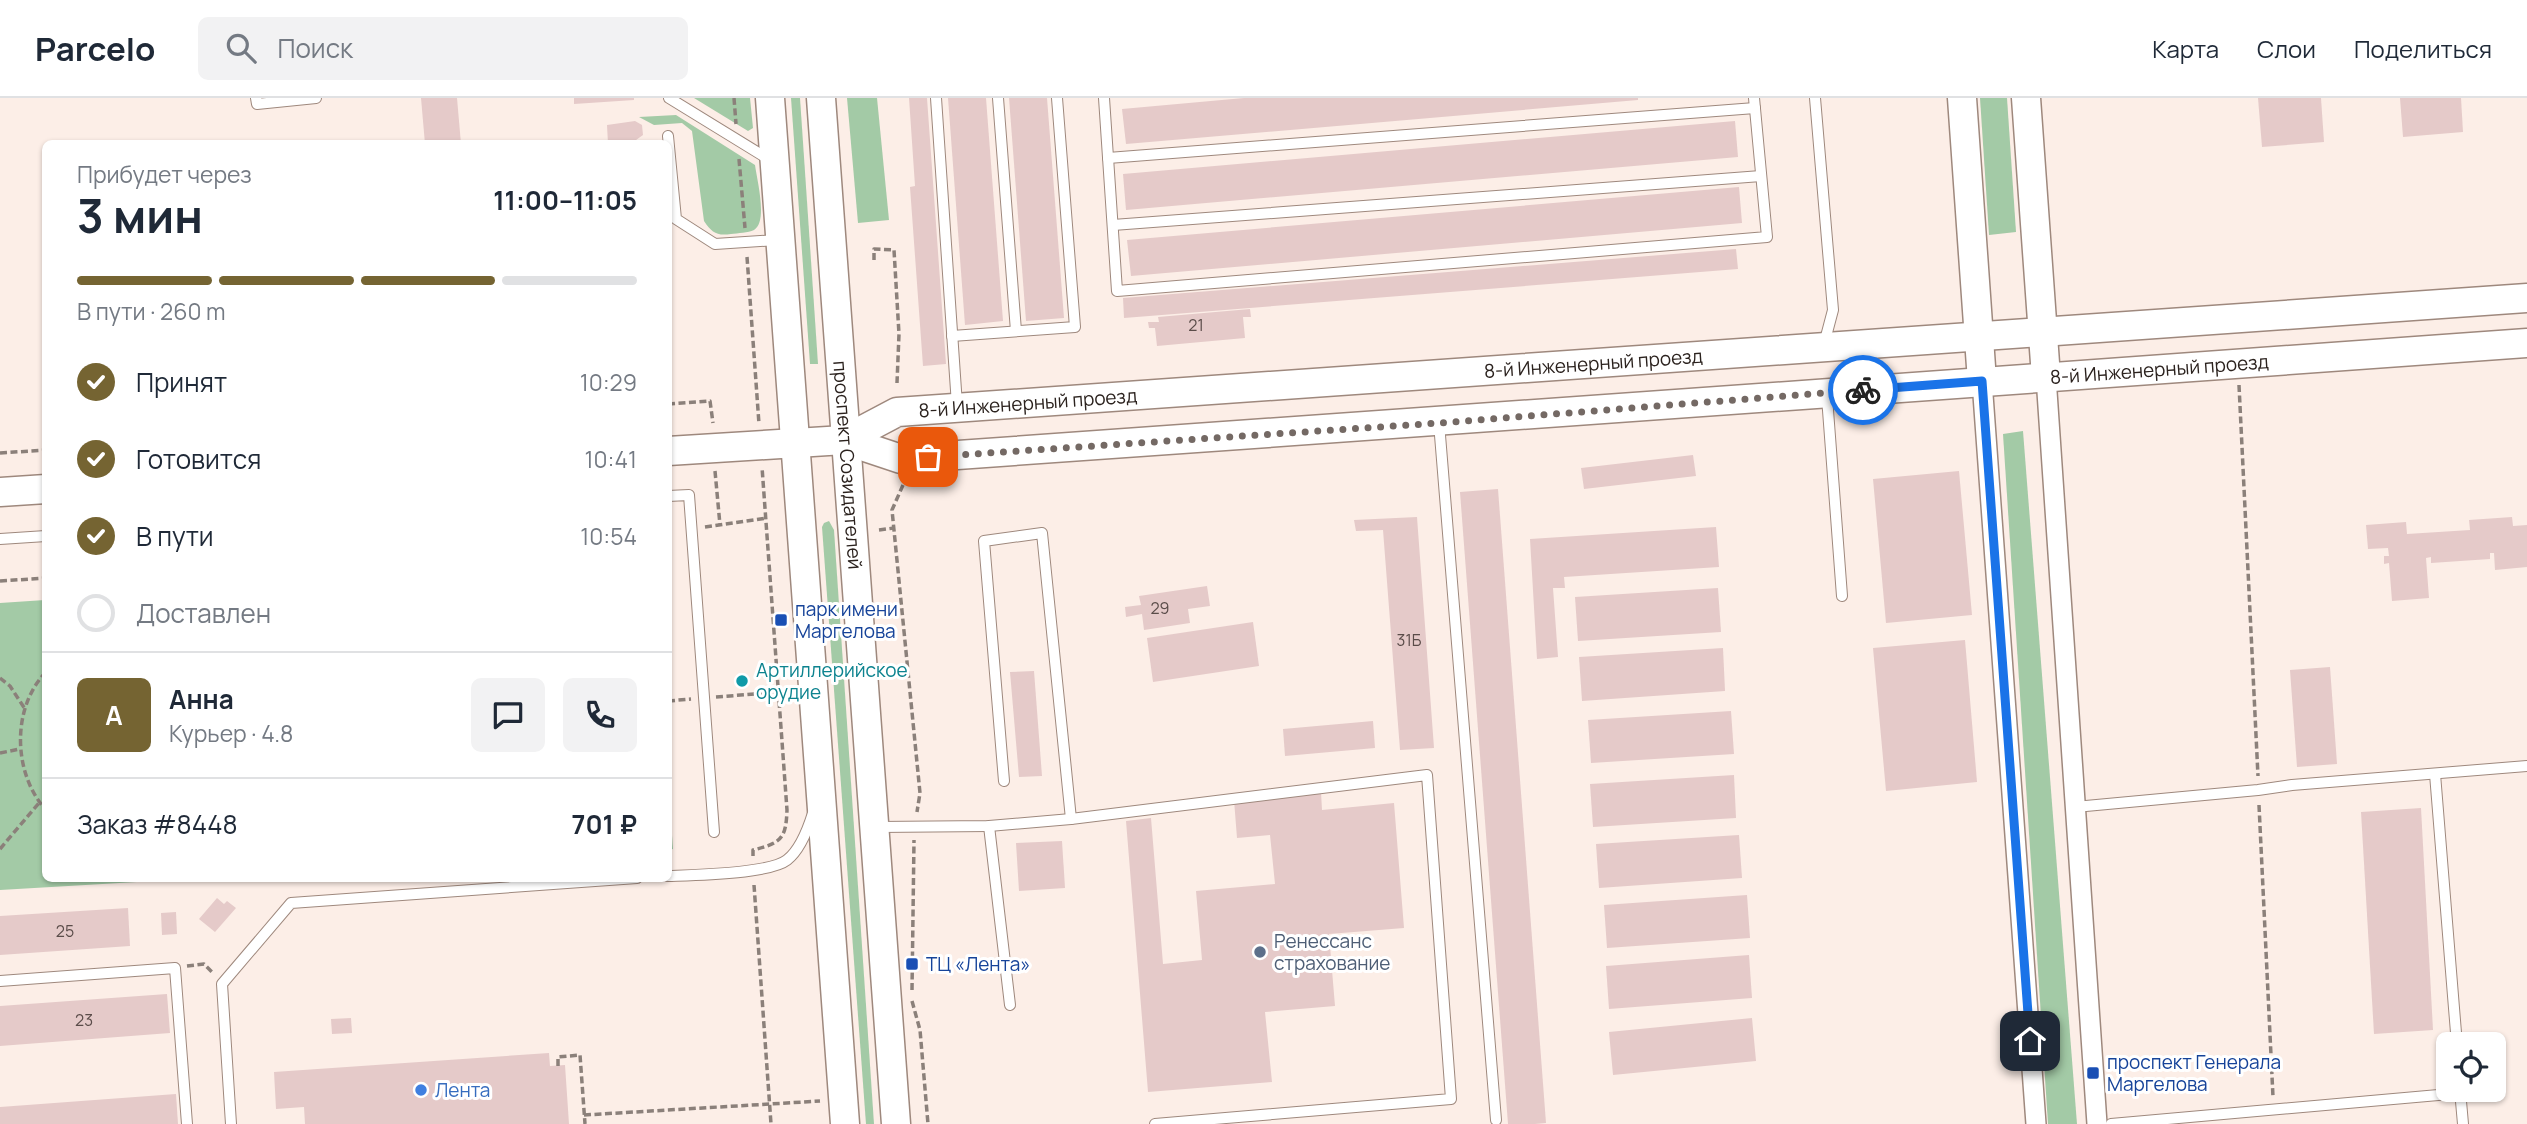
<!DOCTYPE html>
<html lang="ru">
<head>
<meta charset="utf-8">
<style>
	:root { --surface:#fff; --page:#f2f2f3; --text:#1f2937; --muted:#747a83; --line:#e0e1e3; --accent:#756432 }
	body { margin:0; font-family:Manrope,sans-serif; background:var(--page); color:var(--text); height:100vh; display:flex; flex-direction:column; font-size:26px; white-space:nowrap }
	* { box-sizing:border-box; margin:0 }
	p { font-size:23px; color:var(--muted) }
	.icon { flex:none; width:38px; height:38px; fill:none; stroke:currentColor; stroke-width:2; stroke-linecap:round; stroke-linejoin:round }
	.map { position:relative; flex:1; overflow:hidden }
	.sheet { position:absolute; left:42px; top:42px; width:630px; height:742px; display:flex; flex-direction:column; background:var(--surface); border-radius:10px; box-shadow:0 2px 5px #0004 }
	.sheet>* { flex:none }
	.buttons { position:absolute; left:2436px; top:934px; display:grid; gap:14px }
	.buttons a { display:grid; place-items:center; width:70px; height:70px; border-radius:10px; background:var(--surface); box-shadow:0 2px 5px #0004; font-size:35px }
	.pin { position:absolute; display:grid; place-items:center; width:60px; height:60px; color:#fff; margin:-30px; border-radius:14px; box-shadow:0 4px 10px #0006 }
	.courier { position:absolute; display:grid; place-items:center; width:70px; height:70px; margin:-35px; border:5px solid #1a73e8; border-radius:50%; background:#fff; color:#222; box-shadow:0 2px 9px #0007 }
	.head em { font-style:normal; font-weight:700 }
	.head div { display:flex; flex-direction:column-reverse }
	.head { display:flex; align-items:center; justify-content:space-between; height:119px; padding:0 35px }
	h1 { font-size:46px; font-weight:700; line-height:52px }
	.bar { display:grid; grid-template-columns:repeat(4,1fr); gap:10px 7px; align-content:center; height:84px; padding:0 35px }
	.bar i { height:9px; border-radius:5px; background:var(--line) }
	.bar .current { background:var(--accent) }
	.bar p { grid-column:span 4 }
	.line { display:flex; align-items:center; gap:18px; padding:0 35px; border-top:2px solid var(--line) }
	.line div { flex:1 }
	.round { display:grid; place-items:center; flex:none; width:74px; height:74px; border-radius:10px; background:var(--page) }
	ol { padding:0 35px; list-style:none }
	li { display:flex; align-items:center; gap:21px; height:77px }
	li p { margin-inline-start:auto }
	li .icon { padding:7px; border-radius:50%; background:var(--accent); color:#fff; stroke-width:4 }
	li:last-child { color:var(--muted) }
	li i { width:38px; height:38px; border:4px solid var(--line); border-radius:50% }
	header { display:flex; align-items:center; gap:42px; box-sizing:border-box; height:98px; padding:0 35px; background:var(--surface); border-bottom:2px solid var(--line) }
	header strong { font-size:33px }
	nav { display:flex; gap:38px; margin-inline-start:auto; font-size:24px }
	.search { width:490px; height:63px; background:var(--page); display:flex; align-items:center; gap:18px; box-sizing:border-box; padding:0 24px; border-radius:10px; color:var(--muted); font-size:26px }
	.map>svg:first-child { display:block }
	.green { fill:#a3caa6 }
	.building { fill:#e5cac9 }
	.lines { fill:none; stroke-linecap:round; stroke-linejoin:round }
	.lane-casing { stroke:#9e887d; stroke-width:12 }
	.street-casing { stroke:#9e887d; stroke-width:22 }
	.secondary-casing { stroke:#9e887d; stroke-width:31 }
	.path { stroke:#8b807a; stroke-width:3.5; stroke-dasharray:7 3.5; stroke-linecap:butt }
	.lane { stroke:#fff; stroke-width:10 }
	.street { stroke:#fff; stroke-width:19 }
	.secondary { stroke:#fff; stroke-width:28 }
	.done { stroke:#746964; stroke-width:7; stroke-dasharray:0 12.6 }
	.route { stroke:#1a73e8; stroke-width:9 }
	.transit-dot { fill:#1a4fb4; stroke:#fff; stroke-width:2.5 }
	.culture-dot { fill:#0f9aa8; stroke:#fff; stroke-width:2.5 }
	.service-dot { fill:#5c6f8a; stroke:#fff; stroke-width:2.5 }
	.shop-dot { fill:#3f7fe0; stroke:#fff; stroke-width:2.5 }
	.labels { text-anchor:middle; stroke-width:6; stroke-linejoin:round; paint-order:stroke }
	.number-label { font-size:16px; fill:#5a4c49 }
	.street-label { font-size:19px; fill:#2b221e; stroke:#fff }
	.transit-label { font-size:19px; fill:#164399; stroke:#fff; text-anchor:start }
	.culture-label { font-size:19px; fill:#0d838f; stroke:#fff; text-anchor:start }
	.service-label { font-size:19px; fill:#4e5e75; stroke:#fff; text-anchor:start }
	.shop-label { font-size:19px; fill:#366cbe; stroke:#fff; text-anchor:start }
</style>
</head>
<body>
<header>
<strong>Parcelo</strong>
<div class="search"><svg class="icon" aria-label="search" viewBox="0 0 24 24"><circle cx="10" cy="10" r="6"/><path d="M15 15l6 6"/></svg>Поиск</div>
<nav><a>Карта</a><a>Слои</a><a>Поделиться</a></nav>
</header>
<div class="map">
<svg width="2527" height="1026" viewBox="0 0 2527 1026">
	<rect width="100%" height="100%" fill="#fceee7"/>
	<g class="green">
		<path d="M694 0H750L753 30 748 33Z"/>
		<path d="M791 0H800L818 266H810Z"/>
		<path d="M847 0H877L889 122 858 125Z"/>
		<path d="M1980 0H2007L2016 134 1989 137Z"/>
		<path d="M676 17 755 67C757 82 768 124 754 132 748 135 738 135 731 136 717 138 712 135 704 123L692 33 682 25 654 27 639 19Z"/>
		<path d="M2023 333 2077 1026H2048L2003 336Z"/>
		<path d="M829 423 834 432 874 1026H866L822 429 824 425Z"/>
		<path d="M45 502 46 780 188 781 0 792V505Z"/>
		<path d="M668 680 673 751 669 752H668Z"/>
	</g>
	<g class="building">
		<path d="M421 0H457L461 46H425Z"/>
		<path d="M574 0H634V2L574 6Z"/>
		<path d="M909 0H927L946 266 923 268 910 89 915 88Z"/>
		<path d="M948 0H986L1003 223 965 227Z"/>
		<path d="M1009 0H1047L1064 220 1026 223Z"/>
		<path d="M1244 0H1638V2L1126 46 1122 11Z"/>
		<path d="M2258 0H2321L2324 44 2262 49Z"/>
		<path d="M2400 0H2461L2463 34 2403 39Z"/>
		<path d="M635 23 642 27 643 37 636 42V46H608L607 27Z"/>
		<path d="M1735 23 1738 59 1126 112 1123 76Z"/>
		<path d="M1739 89 1742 125 1131 178 1127 142Z"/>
		<path d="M1736 151 1738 171 1124 220 1123 200Z"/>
		<path d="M1250 211 1251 219H1243L1245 240 1157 248 1155 230H1149L1148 224H1159L1158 219Z"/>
		<path d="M1693 357 1696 378 1584 391 1581 370Z"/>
		<path d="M1959 373 1972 517 1886 525 1873 381Z"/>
		<path d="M1498 391 1546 1025 1535 1026H1508L1460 394Z"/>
		<path d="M1417 419 1434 650 1400 652 1383 432 1356 433 1354 422Z"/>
		<path d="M2512 419 2513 428 2527 427V469L2495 472 2494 455H2490V461L2431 465V459L2426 460 2429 500 2392 503 2389 465 2384 466V458H2389L2388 450 2368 451 2366 427 2406 424 2407 436 2470 432 2469 422Z"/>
		<path d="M1716 429 1719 469 1564 479 1565 490H1553L1558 559 1537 561 1530 441Z"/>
		<path d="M1207 488 1210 508 1188 511 1190 525 1144 532 1142 516 1126 519 1125 509 1141 507 1139 498Z"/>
		<path d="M1718 490 1721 534 1578 543 1575 499Z"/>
		<path d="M1253 524 1259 568 1153 584 1147 540Z"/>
		<path d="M1965 542 1977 684 1886 693 1873 550Z"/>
		<path d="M1723 550 1725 593 1582 603 1579 559Z"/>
		<path d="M2330 569 2337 666 2297 669 2290 572Z"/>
		<path d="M1034 573 1042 678 1019 679 1010 574Z"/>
		<path d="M1731 613 1734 656 1591 665 1588 622Z"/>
		<path d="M1373 623 1375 650 1285 658 1283 631Z"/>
		<path d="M1734 677 1736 720 1593 729 1590 686Z"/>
		<path d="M1321 694 1322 712 1394 705 1404 830 1329 836 1335 908 1265 914 1272 984 1148 994 1126 723 1151 720 1163 866 1202 862 1196 793 1275 786 1270 737 1237 740 1234 702Z"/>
		<path d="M2421 710 2433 932 2374 936 2361 714Z"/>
		<path d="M1739 737 1742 780 1599 790 1596 746Z"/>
		<path d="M1062 743 1065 790 1019 793 1016 745Z"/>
		<path d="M1747 797 1750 840 1607 850 1604 807Z"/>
		<path d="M217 800 224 806 227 803 236 810 215 834 199 821Z"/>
		<path d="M128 810 130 848 0 857V818Z"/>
		<path d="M176 814 177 836 162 837 161 815Z"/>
		<path d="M1749 857 1752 900 1609 911 1606 868Z"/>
		<path d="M167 896 170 935 0 948V908Z"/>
		<path d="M351 920 352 935 332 936 331 921Z"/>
		<path d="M1752 920 1756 963 1613 977 1609 934Z"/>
		<path d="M549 955 550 968 565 967 569 1026H305L304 1009 276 1011 274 974Z"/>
		<path d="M176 996 178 1026H0V1009Z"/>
	</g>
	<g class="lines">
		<g class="lane-casing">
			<g id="lane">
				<path d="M256 0 257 6 316 0"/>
				<path d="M669 0 770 62"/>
				<path d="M936 0 957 307"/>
				<path d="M998 0 1016 233"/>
				<path d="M1104 0 1117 193 1767 139 1754 0"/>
				<path d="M1815 0 1833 212 1824 246"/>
				<path d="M668 38 676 121 715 146 777 142"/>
				<path d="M1108 60 1755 10"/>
				<path d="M1113 127 1761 78"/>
				<path d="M952 238 1075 229 1057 0"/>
				<path d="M1827 299 1842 498"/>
				<path d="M1439 325 1496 1022"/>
				<path d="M668 398 689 397 714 734"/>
				<path d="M0 441 46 438"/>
				<path d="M2435 676 2457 947"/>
				<path d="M1004 683 984 443 1042 435 1071 721"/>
				<path d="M2075 709 2258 692 2292 687 2527 668"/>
				<path d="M989 728 1010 907"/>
				<path d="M878 729 989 728 1071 721 1427 677 1451 1001 1155 1026"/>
				<path d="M668 778C693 777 769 776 787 762 800 752 808 731 813 715"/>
				<path d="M0 883 175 870 187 1026"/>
				<path d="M2460 992 2463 1026"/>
				<path d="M231 1026 222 886 291 805 637 780"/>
				<path d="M2111 1026 2461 995"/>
			</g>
		</g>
		<g class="street-casing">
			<g id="street">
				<path d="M2046 279 2097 1026"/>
				<path d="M1982 283 2036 1026"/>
			</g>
		</g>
		<g class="secondary-casing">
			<g id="secondary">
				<path d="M770 0 845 1026"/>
				<path id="s1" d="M821 0 896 1026"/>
				<path d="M1962 0 1982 283"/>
				<path d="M2026 0 2046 279"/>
				<path id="s2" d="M844 342 897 314 2527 200"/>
				<path id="s3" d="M668 353 844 342 901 361C1443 324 1985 283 2527 245"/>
				<path d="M0 394 46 391"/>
			</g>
		</g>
		<g class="path">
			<path d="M734 0 736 26"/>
			<path d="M739 61 745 130"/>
			<path d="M747 159 759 326"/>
			<path d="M874 162V151L894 152 899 236 897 285"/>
			<path d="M2239 287 2258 678"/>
			<path d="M668 306 710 303 713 325"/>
			<path d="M0 355 46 352"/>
			<path d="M715 373 720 427"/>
			<path d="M903 387 892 412 920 695 917 714"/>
			<path d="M705 429 767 420"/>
			<path d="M879 432 894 430"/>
			<path d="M0 483 46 480"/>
			<path d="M46 574C11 610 13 676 46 712"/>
			<path d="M0 580 10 588 25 611"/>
			<path d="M716 599 780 594"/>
			<path d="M668 603 691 601"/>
			<path d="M0 655 20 651"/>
			<path d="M2259 707 2273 999"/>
			<path d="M0 751 39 705"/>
			<path d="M753 758V752C781 745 786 741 787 712L762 369"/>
			<path d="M754 787 771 1026"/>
			<path d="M187 868 204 866 214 876"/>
			<path d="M912 892 914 742"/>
			<path d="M912 903 920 932 928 1026"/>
			<path d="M558 968V959L580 957 585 1026"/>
			<path d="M584 1017 820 1003"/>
		</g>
		<use href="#lane" class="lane"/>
		<use href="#street" class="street"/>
		<use href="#secondary" class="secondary"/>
	</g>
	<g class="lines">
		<path class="done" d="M928 359 1439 325 1863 292"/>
		<path class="route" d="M1863 292 1982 283 2030 943"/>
	</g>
	<g class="transit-dot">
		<rect x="774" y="515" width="14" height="14" rx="3.5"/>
		<rect x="905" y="859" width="14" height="14" rx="3.5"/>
		<rect x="2086" y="968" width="14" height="14" rx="3.5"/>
	</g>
	<circle class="culture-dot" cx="742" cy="583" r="7"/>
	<circle class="service-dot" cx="1260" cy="854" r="7"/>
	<circle class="shop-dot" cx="421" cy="992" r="7"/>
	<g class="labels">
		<g class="number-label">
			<text x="1196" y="233">21</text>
			<text x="1160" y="516">29</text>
			<text x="1409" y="548">31Б</text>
			<text x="65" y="839">25</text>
			<text x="84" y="928">23</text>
		</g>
		<g class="street-label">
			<text dy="7" stroke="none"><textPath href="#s2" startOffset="758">8-й Инженерный проезд</textPath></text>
			<text dy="7" stroke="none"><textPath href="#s3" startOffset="1498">8-й Инженерный проезд</textPath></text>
			<text dy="7" stroke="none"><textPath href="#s2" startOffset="191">8-й Инженерный проезд</textPath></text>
			<text dy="7" stroke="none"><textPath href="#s1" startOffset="368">проспект Созидателей</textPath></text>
		</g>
		<g class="transit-label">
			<text x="795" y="518">парк имени<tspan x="795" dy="22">Маргелова</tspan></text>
			<text x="926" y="873">ТЦ «Лента»</text>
			<text x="2107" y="971">проспект Генерала<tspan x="2107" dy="22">Маргелова</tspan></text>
		</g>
		<g class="culture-label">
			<text x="756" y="579">Артиллерийское<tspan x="756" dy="22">орудие</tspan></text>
		</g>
		<g class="service-label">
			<text x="1274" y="850">Ренессанс<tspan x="1274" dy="22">страхование</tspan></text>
		</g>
		<g class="shop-label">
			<text x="435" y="999">Лента</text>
		</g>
	</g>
</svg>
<div class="buttons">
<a><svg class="icon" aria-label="locate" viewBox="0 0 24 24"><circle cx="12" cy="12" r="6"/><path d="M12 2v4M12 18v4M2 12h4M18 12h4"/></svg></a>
</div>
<div class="pin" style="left:928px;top:359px;background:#ea580c"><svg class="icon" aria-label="bag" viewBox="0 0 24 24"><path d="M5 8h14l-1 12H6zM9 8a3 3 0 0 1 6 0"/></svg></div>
<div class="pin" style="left:2030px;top:943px;background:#1f2937"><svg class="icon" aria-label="home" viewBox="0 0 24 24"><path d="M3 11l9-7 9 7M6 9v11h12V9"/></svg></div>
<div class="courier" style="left:1863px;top:292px"><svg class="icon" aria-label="bike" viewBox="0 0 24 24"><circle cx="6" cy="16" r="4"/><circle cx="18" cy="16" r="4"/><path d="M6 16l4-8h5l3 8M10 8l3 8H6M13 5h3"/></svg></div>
<section class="sheet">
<div class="head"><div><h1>3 мин</h1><p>Прибудет через</p></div><em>11:00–11:05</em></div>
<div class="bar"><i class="current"></i><i class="current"></i><i class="current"></i><i></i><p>В пути · 260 m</p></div>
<ol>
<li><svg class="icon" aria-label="check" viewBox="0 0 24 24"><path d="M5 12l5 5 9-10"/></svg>Принят<p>10:29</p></li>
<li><svg class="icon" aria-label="check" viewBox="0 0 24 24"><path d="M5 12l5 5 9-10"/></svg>Готовится<p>10:41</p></li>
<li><svg class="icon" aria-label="check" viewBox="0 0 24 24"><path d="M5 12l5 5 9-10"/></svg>В пути<p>10:54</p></li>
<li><i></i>Доставлен</li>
</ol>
<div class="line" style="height:126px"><b class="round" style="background:var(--accent);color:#fff">А</b><div><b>Анна</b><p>Курьер · 4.8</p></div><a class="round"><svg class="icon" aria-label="chat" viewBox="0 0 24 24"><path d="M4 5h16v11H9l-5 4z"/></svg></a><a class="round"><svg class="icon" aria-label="phone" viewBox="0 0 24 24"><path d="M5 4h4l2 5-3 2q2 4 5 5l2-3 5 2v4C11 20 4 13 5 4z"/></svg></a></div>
<div class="line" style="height:91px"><div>Заказ #8448</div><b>701 ₽</b></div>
</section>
</div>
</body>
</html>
